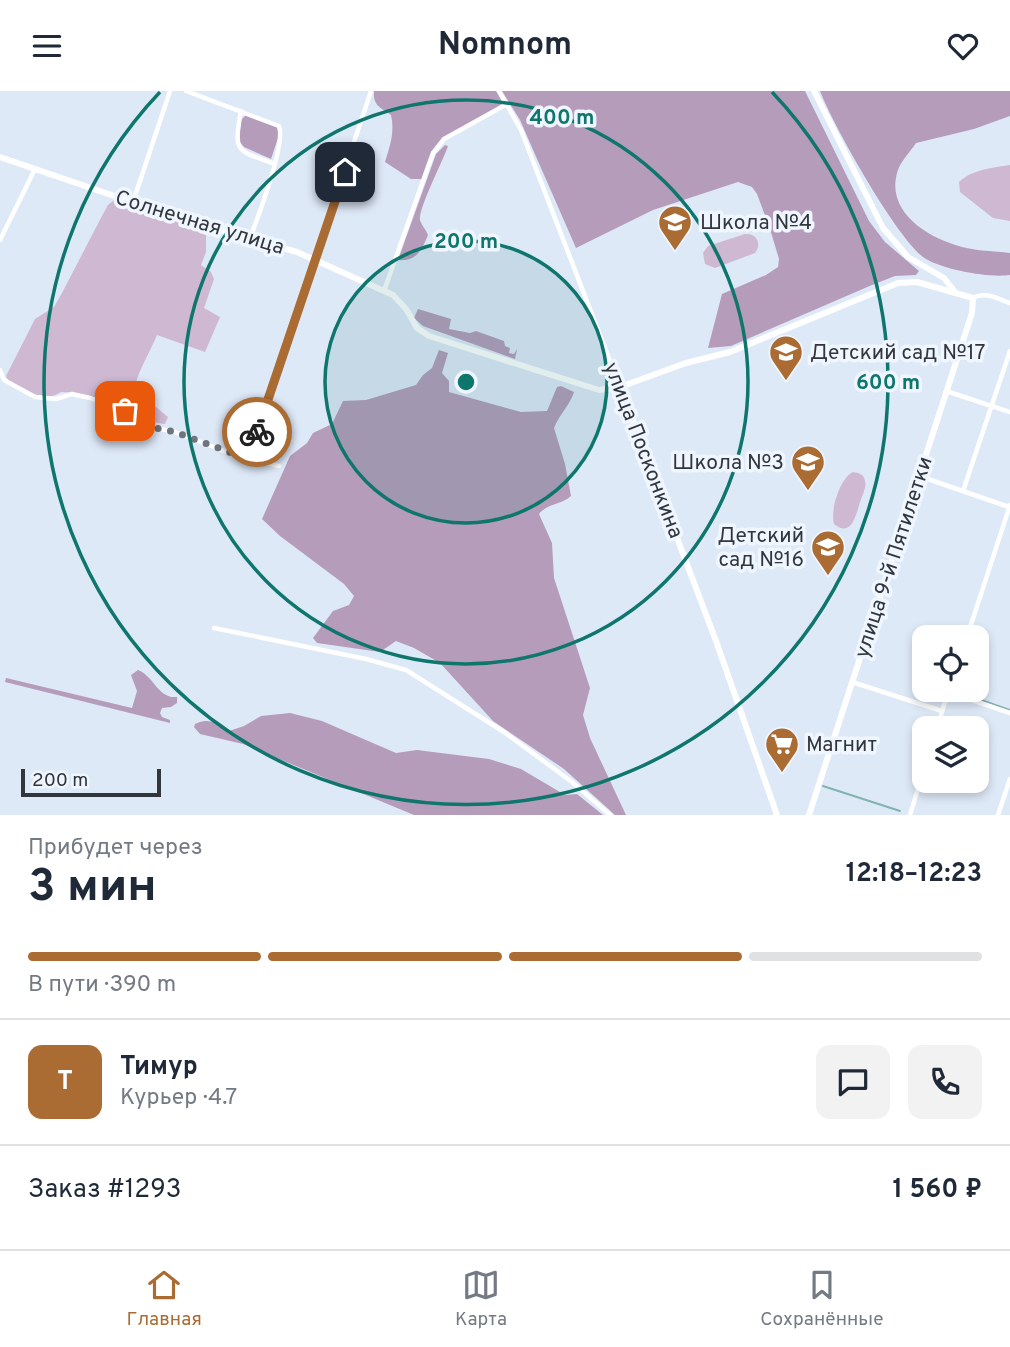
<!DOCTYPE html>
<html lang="ru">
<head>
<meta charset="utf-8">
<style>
	:root { --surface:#fff; --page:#f2f2f3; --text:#1f2937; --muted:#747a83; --line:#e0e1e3; --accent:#ab6c33 }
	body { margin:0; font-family:Overpass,sans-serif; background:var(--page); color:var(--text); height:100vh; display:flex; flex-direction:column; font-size:26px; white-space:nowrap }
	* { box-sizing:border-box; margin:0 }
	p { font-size:23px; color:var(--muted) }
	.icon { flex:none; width:38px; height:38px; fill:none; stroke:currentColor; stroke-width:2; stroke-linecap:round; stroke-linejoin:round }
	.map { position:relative; height:724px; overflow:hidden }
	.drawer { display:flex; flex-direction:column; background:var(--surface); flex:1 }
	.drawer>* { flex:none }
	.tools { position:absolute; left:912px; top:534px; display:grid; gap:14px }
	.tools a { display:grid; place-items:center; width:77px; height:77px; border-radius:14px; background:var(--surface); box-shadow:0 4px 10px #0003; font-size:35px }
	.scale { position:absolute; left:21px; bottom:18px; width:140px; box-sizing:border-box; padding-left:7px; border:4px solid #31363c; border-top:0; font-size:19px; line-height:24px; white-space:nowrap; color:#31363c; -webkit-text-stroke:5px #eff6ff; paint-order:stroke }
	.pin { position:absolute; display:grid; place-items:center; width:60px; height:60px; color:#fff; margin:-30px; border-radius:14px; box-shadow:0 4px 10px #0006 }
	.courier { position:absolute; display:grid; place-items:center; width:70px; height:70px; margin:-35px; border:5px solid #ab6c33; border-radius:50%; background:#fff; color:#222; box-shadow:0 2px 9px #0007 }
	.headline em { font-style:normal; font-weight:700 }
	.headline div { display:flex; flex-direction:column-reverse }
	.headline { display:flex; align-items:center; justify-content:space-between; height:119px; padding:0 28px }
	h1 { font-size:46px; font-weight:700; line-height:52px }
	.bar { display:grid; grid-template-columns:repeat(4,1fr); gap:10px 7px; align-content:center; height:84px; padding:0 28px }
	.bar i { height:9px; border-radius:5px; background:var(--line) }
	.bar .selected { background:var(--accent) }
	.bar p { grid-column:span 4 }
	.line { display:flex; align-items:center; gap:18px; padding:0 28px; border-top:2px solid var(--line) }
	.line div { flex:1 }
	.round { display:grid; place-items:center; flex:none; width:74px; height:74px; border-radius:14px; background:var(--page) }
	header { display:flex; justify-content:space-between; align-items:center; height:91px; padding:0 28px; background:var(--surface); font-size:32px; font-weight:700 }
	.menu { display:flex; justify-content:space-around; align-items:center; height:98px; border-top:2px solid var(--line); background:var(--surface); font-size:19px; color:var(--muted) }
	.menu a { display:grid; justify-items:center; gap:4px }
	.menu .selected { color:var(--accent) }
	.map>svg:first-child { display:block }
	.green { fill:#ceb8d2 }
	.forest { fill:#b69cbb }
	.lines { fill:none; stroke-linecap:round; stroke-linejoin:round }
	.stream { stroke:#81b4ae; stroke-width:2 }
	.street { stroke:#fff; stroke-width:4.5 }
	.secondary { stroke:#fff; stroke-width:6 }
	.done { stroke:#6e757e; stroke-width:7; stroke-dasharray:0 12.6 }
	.route { stroke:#ab6c33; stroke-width:9 }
	.ring { fill:none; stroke:#0f766e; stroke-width:3.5 }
	.labels { text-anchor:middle; stroke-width:7; stroke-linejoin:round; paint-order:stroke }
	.street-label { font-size:21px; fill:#31363c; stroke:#eff6ff }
	.poi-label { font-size:21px; fill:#31363c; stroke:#eff6ff; text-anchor:start }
	.centre { fill:#0f766e; stroke:#eff6ff; stroke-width:3.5 }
	.ring-label { font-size:21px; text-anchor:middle; font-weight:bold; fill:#0f766e; stroke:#eff6ff; stroke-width:7; stroke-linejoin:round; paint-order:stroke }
</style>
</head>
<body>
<header><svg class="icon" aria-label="menu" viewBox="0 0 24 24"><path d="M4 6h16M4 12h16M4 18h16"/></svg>Nomnom<svg class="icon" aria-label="heart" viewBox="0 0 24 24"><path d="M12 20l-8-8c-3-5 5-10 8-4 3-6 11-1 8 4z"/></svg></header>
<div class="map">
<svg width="1010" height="724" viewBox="0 0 1010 724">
	<rect width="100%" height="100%" fill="#dee9f8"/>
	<g class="green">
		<path d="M1010 74V130L993 127 960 101 959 91C973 78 992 77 1010 74Z"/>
		<path d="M114 109 206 140V161L201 174 211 181 214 188 204 217 220 226 205 261 157 244C149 263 139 278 134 298L168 326 165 333C149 332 142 325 128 319 107 308 84 302 61 301 44 313 24 298 8 289L6 285 35 228 54 216 62 202 103 123 108 114Z"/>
		<path d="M745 143C757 142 762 153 755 162L715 177 705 173 703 162 708 155Z"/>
		<path d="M853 381C859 382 864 383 865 390 867 396 862 405 860 411 856 425 851 447 834 433 830 419 840 387 853 381Z"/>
	</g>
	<g class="forest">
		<path d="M374 0H496L504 14 444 48 433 62 423 88H411L385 71C390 55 395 41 391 24 380 16 373 15 374 0Z"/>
		<path d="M502 0H805L869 130 885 151 919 180 916 184 895 185 872 194 731 255 708 257 722 203 766 184 778 176 779 168 770 138 757 103 752 96 738 91 653 119 576 157 520 29Z"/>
		<path d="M820 0H1010V25L974 38 916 52C910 61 901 70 898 79 884 120 927 147 962 156 977 160 994 160 1010 162V184C989 187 945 179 926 168 899 152 832 32 820 0Z"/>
		<path d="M246 24 277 36 279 44 271 68 244 56 239 50 241 29Z"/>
		<path d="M445 54 448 55C443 70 418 118 420 129 421 133 426 139 428 144 422 159 416 171 398 169L436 63Z"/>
		<path d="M418 218 451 228 449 238 470 242 476 240 504 250 505 255 510 257 509 262 514 263 517 258 515 268 423 235 414 227Z"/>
		<path d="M439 259 448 262 442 282 449 290V301L521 321 547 320 557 296 561 295 574 301C570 314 559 324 554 337L565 373 571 405C560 415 549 411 539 423L552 452 554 487 590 597 583 624 590 647 626 724H615L564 678 493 630 440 572 414 557 396 550 380 561 317 552 313 547 333 520 349 514 354 505 344 493 280 445 262 428 290 365 307 352 313 342 332 333 343 310 366 309 416 294 423 284 432 277Z"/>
		<path d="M138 579C154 585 158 608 177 606V612L171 616 162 617 160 622 162 626 170 629V632L5 591 6 587 132 617 137 600 131 584Z"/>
		<path d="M290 622 322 630 396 662 417 659 489 668 521 678 565 704 577 703 603 724H414L243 653 200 643 194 636 195 633C208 626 217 632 229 640L244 635 261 625Z"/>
	</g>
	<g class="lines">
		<g class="stream">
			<path d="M958 598 967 604 1010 619"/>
			<path d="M823 695 900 720"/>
		</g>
		<g class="street">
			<path d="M186 0 279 35C286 53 258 126 250 147"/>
			<path d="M499 0 521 39 620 296"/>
			<path d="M241 20C233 63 237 59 275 73"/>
			<path d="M133 111 170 0"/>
			<path d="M0 149 35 78"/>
			<path d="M384 200 429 73 433 62 444 48 507 13"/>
			<path d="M973 207C985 200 998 208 1010 212"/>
			<path d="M0 279 4 289 35 306 56 308 72 303 90 307 125 320 151 336 175 341 237 365 279 375"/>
			<path d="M946 300 1010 321"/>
			<path d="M248 368 371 0"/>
			<path d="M919 385 1009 416"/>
			<path d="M963 400 1010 260"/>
			<path d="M214 537 366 568 406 579 504 641 572 691 610 724"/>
			<path d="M967 546 1010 414"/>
			<path d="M852 591 942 620"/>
			<path d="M948 601 1010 622"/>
			<path d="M937 637 948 601"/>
			<path d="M910 724 924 678"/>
			<path d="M998 724 1010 688"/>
		</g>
		<g class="secondary">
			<path d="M814 0 883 137 908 166 944 187 955 201"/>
			<path d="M0 66 191 131 297 161 393 204 406 218 417 237 429 245 599 299 620 296 686 272 730 261 898 192 917 191 973 207 972 222 809 724"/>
			<path d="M620 296 716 550 777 724"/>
		</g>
	</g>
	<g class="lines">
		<path class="done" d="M125 320 151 336 175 341 248 368 257 341"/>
		<path class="route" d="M257 341 345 81"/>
	</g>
	<circle cx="466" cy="291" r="141" fill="#0f766e" fill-opacity=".12"/>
	<g class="ring">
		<circle cx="466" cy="291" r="141"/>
		<circle cx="466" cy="291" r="282"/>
		<path d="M772 1A422 422 0 1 1 160 1"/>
	</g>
	<defs>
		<g id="school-pin" transform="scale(1.75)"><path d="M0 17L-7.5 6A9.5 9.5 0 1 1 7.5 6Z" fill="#ab6c33" stroke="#eff6ff"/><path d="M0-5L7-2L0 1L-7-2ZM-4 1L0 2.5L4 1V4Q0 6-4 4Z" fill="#fff"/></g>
		<g id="supermarket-pin" transform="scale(1.75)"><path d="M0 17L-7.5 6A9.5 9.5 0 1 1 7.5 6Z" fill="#ab6c33" stroke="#eff6ff"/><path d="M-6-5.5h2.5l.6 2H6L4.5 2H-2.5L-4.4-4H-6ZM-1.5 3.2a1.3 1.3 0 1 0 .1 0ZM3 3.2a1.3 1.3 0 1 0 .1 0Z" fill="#fff"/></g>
	</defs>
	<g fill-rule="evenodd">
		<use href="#school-pin" x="675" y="131"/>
		<use href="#school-pin" x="786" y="261"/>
		<use href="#school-pin" x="808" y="371"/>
		<use href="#school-pin" x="828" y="456"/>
		<use href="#supermarket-pin" x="782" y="653"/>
	</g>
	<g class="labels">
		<g class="street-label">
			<text transform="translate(200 131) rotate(17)" y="7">Солнечная улица</text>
			<text transform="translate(644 359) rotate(69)" y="7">улица Посконкина</text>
			<text transform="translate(893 466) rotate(-72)" y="7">улица 9-й Пятилетки</text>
		</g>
		<g class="poi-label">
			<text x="700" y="138">Школа №4</text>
			<text x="810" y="268">Детский сад №17</text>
			<text x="784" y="378" text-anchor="end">Школа №3</text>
			<text x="804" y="451" text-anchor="end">Детский<tspan x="804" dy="24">сад №16</tspan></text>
			<text x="806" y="660">Магнит</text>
		</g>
	</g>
	<circle cx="466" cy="291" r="10" class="centre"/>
	<g class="ring-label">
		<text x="562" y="33">400 m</text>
		<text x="466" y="157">200 m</text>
		<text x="888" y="298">600 m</text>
	</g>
</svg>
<div class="tools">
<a><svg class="icon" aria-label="locate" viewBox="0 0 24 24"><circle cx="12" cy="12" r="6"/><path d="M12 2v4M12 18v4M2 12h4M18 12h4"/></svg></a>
<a><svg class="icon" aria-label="layers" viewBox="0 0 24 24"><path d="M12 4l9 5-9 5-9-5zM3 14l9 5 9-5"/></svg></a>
</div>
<div class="scale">200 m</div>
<div class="pin" style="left:125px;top:320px;background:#ea580c"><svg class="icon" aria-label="bag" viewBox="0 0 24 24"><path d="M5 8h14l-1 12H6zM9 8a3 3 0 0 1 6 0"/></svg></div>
<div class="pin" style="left:345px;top:81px;background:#1f2937"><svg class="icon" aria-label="home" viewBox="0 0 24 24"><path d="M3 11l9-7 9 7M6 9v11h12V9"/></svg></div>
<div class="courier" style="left:257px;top:341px"><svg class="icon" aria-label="bike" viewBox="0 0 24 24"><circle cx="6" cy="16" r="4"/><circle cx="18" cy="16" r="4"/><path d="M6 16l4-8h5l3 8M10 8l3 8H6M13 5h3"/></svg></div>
</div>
<section class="drawer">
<div class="headline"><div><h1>3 мин</h1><p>Прибудет через</p></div><em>12:18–12:23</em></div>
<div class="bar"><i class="selected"></i><i class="selected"></i><i class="selected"></i><i></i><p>В пути · 390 m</p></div>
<div class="line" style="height:126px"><b class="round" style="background:var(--accent);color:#fff">Т</b><div><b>Тимур</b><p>Курьер · 4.7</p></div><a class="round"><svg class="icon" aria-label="chat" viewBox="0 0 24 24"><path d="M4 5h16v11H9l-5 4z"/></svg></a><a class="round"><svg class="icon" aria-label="phone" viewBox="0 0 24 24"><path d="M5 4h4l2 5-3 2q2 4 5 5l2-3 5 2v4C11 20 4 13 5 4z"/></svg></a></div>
<div class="line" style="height:91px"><div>Заказ #1293</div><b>1 560 ₽</b></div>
</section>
<nav class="menu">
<a class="selected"><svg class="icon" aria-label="home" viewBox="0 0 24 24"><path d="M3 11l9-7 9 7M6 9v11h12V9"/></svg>Главная</a>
<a><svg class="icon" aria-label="map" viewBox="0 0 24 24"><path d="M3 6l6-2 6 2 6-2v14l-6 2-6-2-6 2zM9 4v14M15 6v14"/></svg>Карта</a>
<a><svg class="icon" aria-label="saved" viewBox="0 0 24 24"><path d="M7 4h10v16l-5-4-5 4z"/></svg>Сохранённые</a>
</nav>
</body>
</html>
